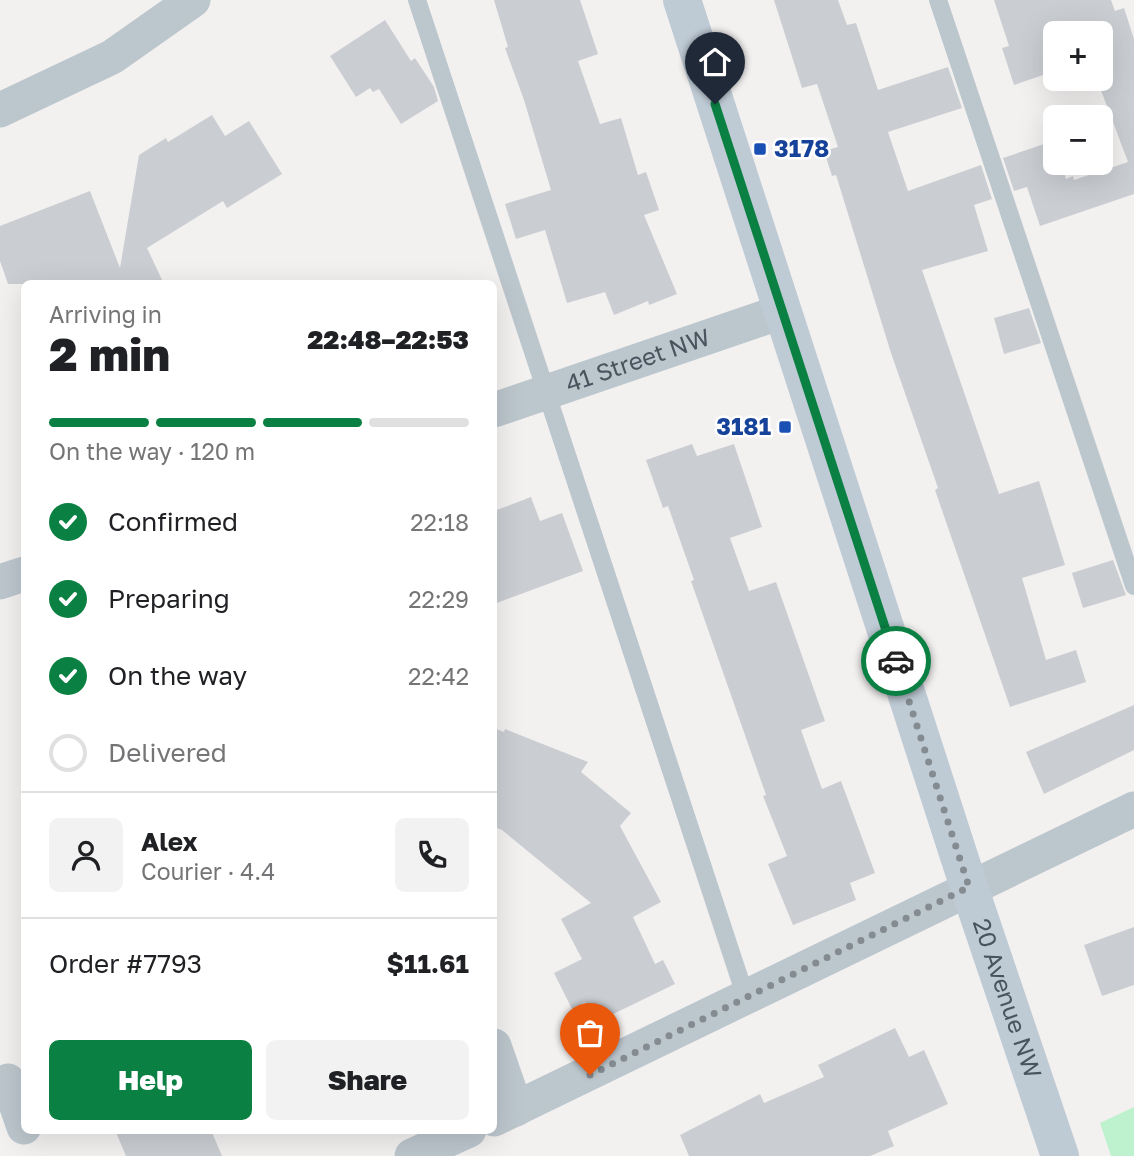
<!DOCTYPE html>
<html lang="en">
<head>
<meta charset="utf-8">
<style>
	:root { --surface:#fff; --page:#f2f2f2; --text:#202124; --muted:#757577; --line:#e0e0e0; --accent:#0b8043 }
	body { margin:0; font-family:"Golos Text",sans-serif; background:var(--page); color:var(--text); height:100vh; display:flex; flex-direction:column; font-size:26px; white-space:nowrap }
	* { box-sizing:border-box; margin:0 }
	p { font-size:23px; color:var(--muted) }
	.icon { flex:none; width:38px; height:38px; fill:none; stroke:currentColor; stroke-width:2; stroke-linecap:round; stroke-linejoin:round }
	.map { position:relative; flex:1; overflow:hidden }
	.panel { position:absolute; left:21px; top:280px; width:476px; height:854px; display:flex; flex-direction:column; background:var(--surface); border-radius:10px; box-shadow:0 7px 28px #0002 }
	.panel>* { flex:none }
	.fabs { position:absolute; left:1043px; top:21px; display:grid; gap:14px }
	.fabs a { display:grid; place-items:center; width:70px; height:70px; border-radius:10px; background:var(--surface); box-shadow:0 7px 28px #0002; font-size:35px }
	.pin { position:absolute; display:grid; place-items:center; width:60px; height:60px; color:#fff; margin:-72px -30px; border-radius:50% 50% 50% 0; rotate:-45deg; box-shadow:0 0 7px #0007 }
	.pin .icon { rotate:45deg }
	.courier { position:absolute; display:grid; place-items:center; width:70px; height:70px; margin:-35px; border:5px solid #0b8043; border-radius:50%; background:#fff; color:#222; box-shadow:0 2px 9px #0007 }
	.summary em { font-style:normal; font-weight:800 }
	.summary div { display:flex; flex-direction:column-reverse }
	.summary { display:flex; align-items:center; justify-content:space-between; height:119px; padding:0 28px }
	h1 { font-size:46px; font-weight:800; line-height:52px }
	.bar { display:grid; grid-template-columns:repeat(4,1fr); gap:10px 7px; align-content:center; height:84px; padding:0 28px }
	.bar i { height:9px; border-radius:5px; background:var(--line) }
	.bar .current { background:var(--accent) }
	.bar p { grid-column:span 4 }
	.line { display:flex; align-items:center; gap:18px; padding:0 28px; border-top:2px solid var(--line) }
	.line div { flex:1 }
	.round { display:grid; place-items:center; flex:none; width:74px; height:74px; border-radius:10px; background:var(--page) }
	ol { padding:0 28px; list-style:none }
	li { display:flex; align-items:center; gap:21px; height:77px }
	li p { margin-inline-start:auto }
	li .icon { padding:7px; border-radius:50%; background:var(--accent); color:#fff; stroke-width:4 }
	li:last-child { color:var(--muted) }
	li i { width:38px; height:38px; border:4px solid var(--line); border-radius:50% }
	.primary-button { display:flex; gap:14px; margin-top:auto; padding:14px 28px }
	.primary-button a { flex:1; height:80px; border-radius:10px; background:var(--accent); color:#fff; font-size:28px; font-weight:800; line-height:80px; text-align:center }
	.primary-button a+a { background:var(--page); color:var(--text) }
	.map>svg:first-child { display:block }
	.green { fill:#bef1ce }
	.building { fill:#caced3 }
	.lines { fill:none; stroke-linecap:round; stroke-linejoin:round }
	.lane { stroke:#bcc6cd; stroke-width:18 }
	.street { stroke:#bcc6cd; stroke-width:35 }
	.secondary { stroke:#becad4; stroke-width:38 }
	.done { stroke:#848b91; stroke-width:7; stroke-dasharray:0 12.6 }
	.route { stroke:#0b8043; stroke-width:9 }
	.transit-dot { fill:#1a4fb4; stroke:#fff; stroke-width:2.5 }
	.labels { text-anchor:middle; stroke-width:5; stroke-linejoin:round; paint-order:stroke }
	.transit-label { font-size:24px; font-weight:bold; fill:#164399; stroke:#fff; text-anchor:start }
	.street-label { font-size:24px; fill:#48555e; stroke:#fff }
</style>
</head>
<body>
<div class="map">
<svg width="1134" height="1156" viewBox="0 0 1134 1156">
	<rect width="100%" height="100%" fill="#f3f0f0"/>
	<path class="green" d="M1134 1107V1156H1111L1100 1123Z"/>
	<g class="building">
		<path d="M494 0H580L598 54 578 61 600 124 621 118 638 175 646 172 659 210 644 215 677 294 649 305 648 301 614 315 605 292 567 303 545 230 516 239 505 204 551 190 524 100 505 48 508 47Z"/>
		<path d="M774 0H838L847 25 856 23 878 90 948 67 962 108 888 132 908 191 981 165 992 199 974 205 988 251 922 270 999 494 1039 481 1065 565 1022 578 1046 660 1076 650 1086 682 1010 707 935 490 938 488 891 353 836 175 832 176 824 151 838 147 817 84 802 88Z"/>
		<path d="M994 0H1111L1115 11 1124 8 1134 39V194L1040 226 1027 187 1014 191 1003 158 1053 141 1055 163H1061L1066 179 1073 176 1074 180 1128 162 1099 85 1091 87 1088 79H1101V33H1055V71L1014 85 1002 48 1009 46Z"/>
		<path d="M385 20 411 61 415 58 434 87 438 101 401 124 379 89 373 92 370 88 356 97 330 56Z"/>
		<path d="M212 115 225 136 249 121 282 174 227 208 223 201 147 248 164 284H8L0 261V226L90 191 120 268 139 155 166 138 168 142Z"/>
		<path d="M1029 308 1041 343 1004 354 994 318Z"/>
		<path d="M692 444 697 456 734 444 762 527 730 538 749 591 776 582 825 721 801 730 822 789 841 781 875 873 850 883 856 900 793 925 768 864 787 856 763 796 766 795 691 581 694 580 668 506 663 508 646 460Z"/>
		<path d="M531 497 540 521 562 513 583 571 494 604V511Z"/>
		<path d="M1113 560 1126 595 1083 608 1072 573Z"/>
		<path d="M1134 705V750L1044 794 1026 752Z"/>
		<path d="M494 728 504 732 505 729 588 762 581 772 631 813 620 826 661 902 633 917 655 964 663 960 675 984 607 1017 600 1005 589 1010 585 1002 572 1009 554 973 582 959 561 919 591 903 502 830 494 827Z"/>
		<path d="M1134 927V985L1102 996 1084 945Z"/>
		<path d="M895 1028 909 1057 924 1050 948 1104 888 1131 894 1146 870 1156H689L680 1135 760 1094 764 1103 824 1077 818 1065Z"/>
		<path d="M115 1130H211L222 1156H126Z"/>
	</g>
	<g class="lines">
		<g class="lane">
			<path d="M417 0 746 998"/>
			<path d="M938 0 1134 586"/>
		</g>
		<g class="street">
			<path d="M0 110 112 57 193 0"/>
			<path id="s1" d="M494 410 781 312"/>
			<path d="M0 582 24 574"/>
			<path d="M494 1046 516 1109"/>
			<path d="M8 1081 24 1127"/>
			<path d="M494 1119 1134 809"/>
			<path d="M412 1156 469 1130"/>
		</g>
		<path class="secondary" id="s2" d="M682 0 969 887 1060 1156"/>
	</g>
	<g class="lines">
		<path class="done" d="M590 1075 969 887 896 661"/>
		<path class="route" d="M715 104 896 661"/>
	</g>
	<g class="transit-dot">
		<rect x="753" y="142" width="14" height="14" rx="3.5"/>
		<rect x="778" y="420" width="14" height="14" rx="3.5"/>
	</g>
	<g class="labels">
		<g class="transit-label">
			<text x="774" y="157">3178</text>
			<text x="771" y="435" text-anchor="end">3181</text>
		</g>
		<g class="street-label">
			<text dy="8" stroke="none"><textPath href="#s1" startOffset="152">41 Street NW</textPath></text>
			<text dy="8" stroke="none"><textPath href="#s2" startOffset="1050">20 Avenue NW</textPath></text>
		</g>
	</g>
</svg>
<div class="fabs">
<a>+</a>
<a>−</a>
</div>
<div class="pin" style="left:590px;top:1075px;background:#ea580c"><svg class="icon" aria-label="bag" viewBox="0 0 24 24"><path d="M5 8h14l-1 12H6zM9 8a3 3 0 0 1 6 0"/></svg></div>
<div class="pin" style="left:715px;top:104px;background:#1f2937"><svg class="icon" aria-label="home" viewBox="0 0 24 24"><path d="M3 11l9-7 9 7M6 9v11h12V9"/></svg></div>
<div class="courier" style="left:896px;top:661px"><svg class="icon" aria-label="car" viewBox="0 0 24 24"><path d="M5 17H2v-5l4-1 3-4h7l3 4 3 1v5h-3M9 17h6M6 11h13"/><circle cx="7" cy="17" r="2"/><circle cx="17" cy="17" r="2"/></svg></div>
<section class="panel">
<div class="summary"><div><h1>2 min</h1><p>Arriving in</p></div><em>22:48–22:53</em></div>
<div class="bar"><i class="current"></i><i class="current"></i><i class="current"></i><i></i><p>On the way · 120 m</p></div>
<ol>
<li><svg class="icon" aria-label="check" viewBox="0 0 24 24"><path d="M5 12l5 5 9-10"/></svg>Confirmed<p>22:18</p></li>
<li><svg class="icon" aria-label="check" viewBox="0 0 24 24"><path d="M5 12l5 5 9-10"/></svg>Preparing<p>22:29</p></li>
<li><svg class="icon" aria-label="check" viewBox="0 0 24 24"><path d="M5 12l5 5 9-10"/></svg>On the way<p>22:42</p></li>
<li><i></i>Delivered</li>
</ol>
<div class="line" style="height:126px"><a class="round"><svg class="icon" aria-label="person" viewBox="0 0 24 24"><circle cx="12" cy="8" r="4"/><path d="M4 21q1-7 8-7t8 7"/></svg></a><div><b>Alex</b><p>Courier · 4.4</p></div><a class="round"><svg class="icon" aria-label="phone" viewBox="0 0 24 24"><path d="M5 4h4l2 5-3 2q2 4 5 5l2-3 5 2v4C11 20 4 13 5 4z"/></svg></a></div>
<div class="line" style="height:91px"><div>Order #7793</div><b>$11.61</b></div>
<div class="primary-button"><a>Help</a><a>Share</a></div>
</section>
</div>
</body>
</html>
